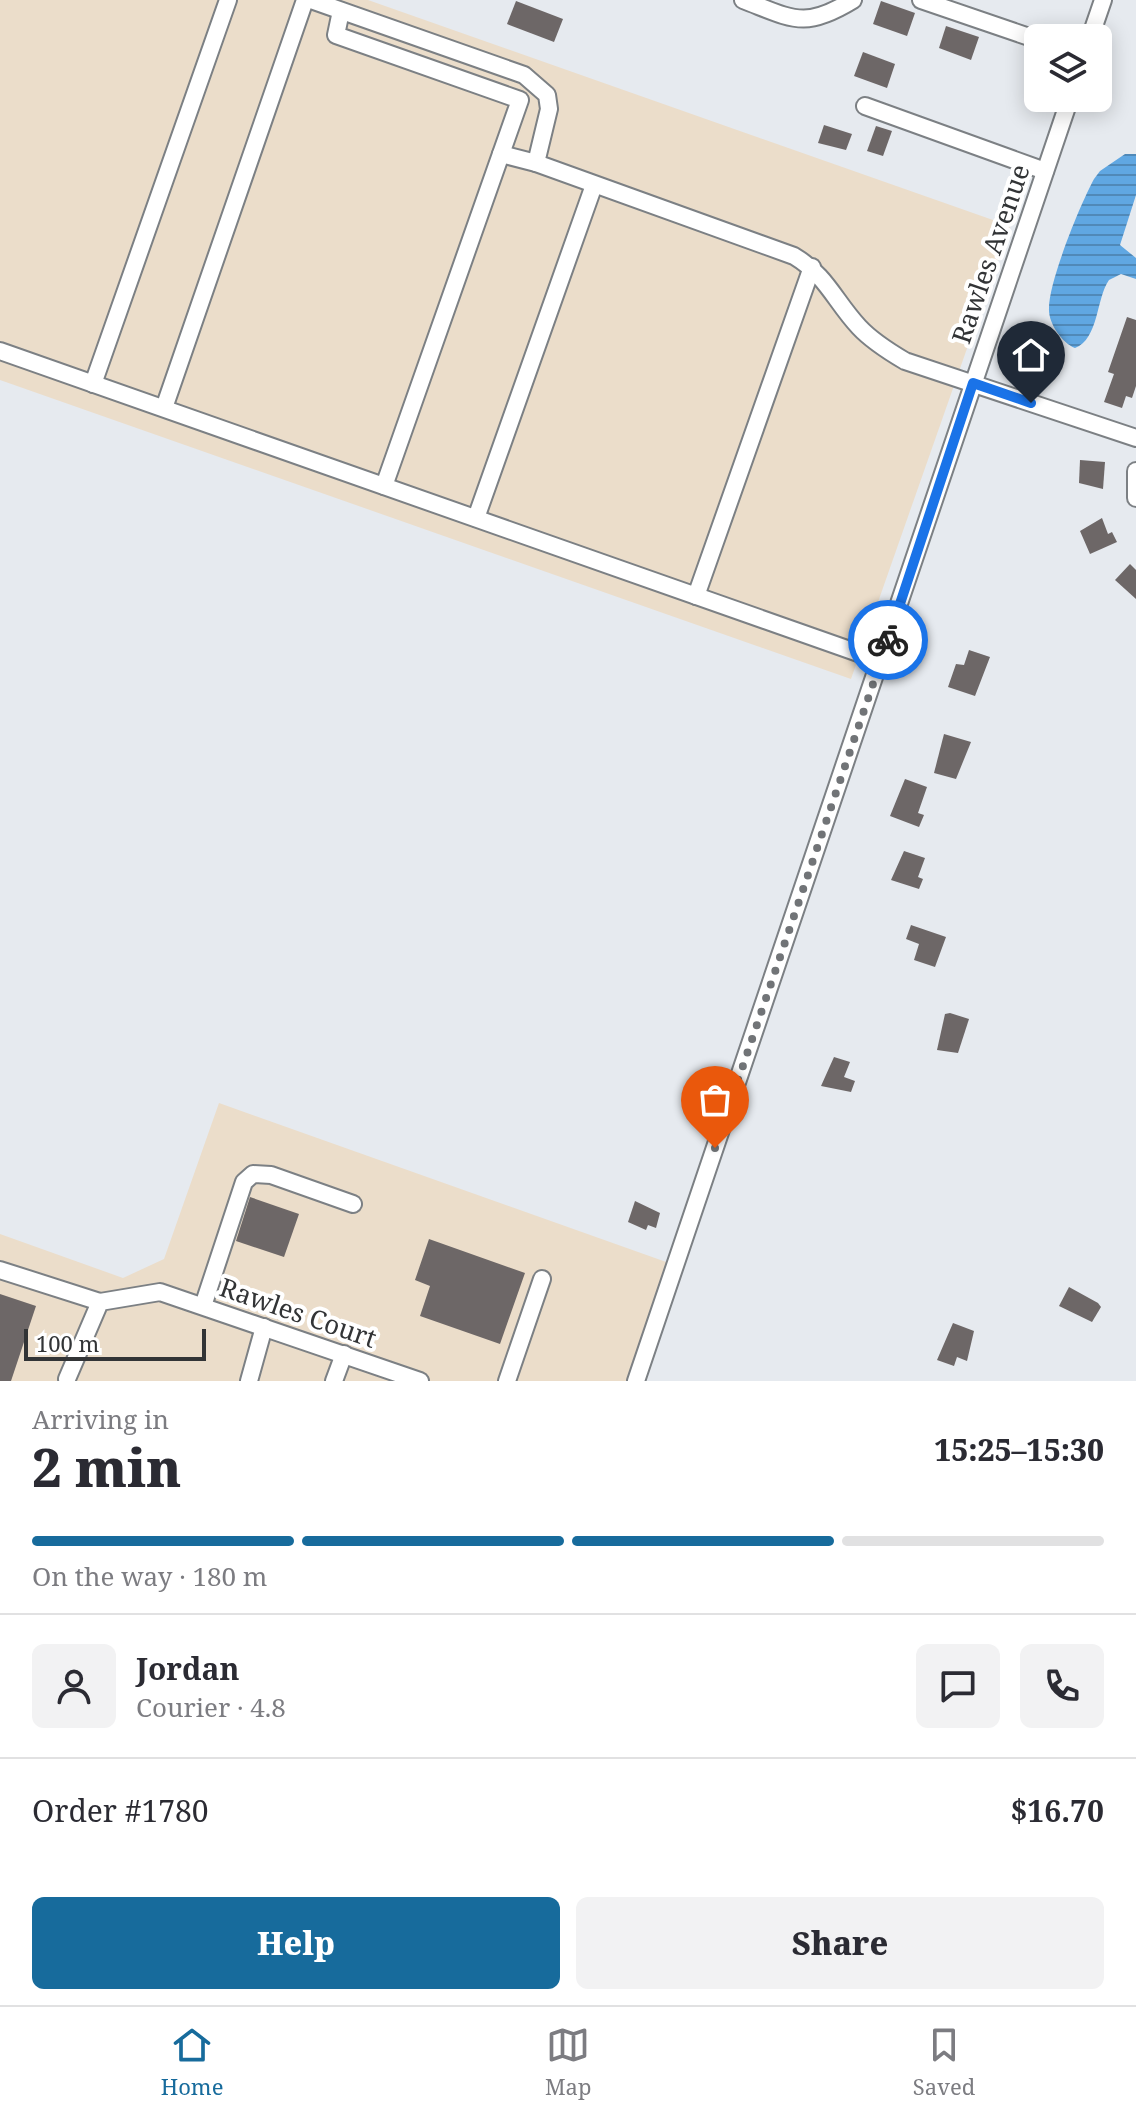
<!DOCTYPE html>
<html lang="en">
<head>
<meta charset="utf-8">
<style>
	:root { --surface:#fff; --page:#f2f2f3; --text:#2b2b33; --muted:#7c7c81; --line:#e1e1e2; --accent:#176b9c }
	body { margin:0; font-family:"Noto Serif",serif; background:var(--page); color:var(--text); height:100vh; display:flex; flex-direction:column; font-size:30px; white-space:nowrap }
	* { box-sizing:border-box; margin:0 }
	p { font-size:26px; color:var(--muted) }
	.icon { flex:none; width:44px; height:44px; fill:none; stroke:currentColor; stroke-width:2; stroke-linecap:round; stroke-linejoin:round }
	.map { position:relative; height:1381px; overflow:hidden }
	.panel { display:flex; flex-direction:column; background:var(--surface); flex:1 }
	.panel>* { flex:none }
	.fabs { position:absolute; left:1024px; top:24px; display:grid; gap:16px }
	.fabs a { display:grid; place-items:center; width:88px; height:88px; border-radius:12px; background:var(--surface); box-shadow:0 4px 20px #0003; font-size:40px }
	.scale { position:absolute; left:24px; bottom:20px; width:182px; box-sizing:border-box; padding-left:8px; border:4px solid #323436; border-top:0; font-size:22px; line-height:28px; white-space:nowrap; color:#323436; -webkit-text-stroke:6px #fff; paint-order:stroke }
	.pin { position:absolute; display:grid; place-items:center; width:68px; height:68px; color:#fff; margin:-82px -34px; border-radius:50% 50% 50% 0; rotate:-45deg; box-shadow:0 0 8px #0007 }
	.pin .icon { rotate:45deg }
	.courier { position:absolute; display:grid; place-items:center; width:80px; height:80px; margin:-40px; border:6px solid #1a73e8; border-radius:50%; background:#fff; color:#222; box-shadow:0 2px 10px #0007 }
	.head em { font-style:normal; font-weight:800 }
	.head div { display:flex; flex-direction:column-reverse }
	.head { display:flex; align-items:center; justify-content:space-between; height:136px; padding:0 32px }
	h1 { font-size:52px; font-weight:800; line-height:60px }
	.bar { display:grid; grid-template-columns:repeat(4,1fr); gap:12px 8px; align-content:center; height:96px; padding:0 32px }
	.bar i { height:10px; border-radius:6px; background:var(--line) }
	.bar .current { background:var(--accent) }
	.bar p { grid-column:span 4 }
	.line { display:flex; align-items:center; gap:20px; padding:0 32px; border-top:2px solid var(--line) }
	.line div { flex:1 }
	.round { display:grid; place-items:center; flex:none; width:84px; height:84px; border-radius:12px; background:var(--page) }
	.primary-button { display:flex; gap:16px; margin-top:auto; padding:16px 32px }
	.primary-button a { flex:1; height:92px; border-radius:12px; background:var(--accent); color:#fff; font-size:32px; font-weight:800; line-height:92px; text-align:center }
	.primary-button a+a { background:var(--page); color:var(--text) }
	.dock { display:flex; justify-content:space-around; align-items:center; height:112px; border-top:2px solid var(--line); background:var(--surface); font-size:22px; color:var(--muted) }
	.dock a { display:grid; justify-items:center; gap:4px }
	.dock .current { color:var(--accent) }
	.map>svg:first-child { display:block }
	.industrial { fill:#ebddca }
	.water { fill:url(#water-rules) }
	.building { fill:#6d6767 }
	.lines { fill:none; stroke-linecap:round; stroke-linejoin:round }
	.minor-casing { stroke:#7c8084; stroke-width:20 }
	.minor { stroke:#fff; stroke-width:16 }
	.done { stroke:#717477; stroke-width:8; stroke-dasharray:0 14.4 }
	.route { stroke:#1a73e8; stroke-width:10 }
	.labels { text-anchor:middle; stroke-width:8; stroke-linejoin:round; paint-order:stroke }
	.street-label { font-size:26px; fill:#323436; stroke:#fff }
</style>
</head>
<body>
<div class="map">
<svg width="1136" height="1381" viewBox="0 0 1136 1381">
	<defs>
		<pattern id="water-rules" width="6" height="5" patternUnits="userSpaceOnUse" patternTransform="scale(2)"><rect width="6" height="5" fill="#60a7e2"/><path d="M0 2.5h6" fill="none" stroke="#5089b8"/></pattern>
	</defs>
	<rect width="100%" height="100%" fill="#e6eaef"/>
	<g class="industrial">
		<path d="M0 0H368L1010 226 851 679 0 380Z"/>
		<path d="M219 1103 669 1263 627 1381H0V1234L123 1278 164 1259Z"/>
	</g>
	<path class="water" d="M1125 154H1136V195L1120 245 1136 258V279L1121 274 1109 280C1096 298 1099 339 1075 348 1062 343 1048 323 1049 308 1049 281 1080 205 1094 179L1100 171Z"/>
	<g class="building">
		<path d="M516 1 563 19 554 42 507 24Z"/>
		<path d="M881 1 915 13 907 36 873 24Z"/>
		<path d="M946 26 979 37 971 60 939 48Z"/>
		<path d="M863 52 895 64 887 88 854 76Z"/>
		<path d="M824 125 852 134 846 150 818 143Z"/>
		<path d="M876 126 892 131 883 156 867 151Z"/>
		<path d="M1127 317 1136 320V386L1132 398 1126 396 1122 408 1104 402 1114 374 1108 372Z"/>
		<path d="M1080 460 1105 462 1103 489 1079 483Z"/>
		<path d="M1102 518 1108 534 1112 532 1117 542 1090 554 1080 531Z"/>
		<path d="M1130 564 1136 570V599L1115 580Z"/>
		<path d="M969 650 990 657 975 696 948 687 956 664 964 665Z"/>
		<path d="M944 734 971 742 956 779 934 773Z"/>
		<path d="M905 779 927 787 918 813 924 815 919 827 890 816Z"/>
		<path d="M904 851 925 858 918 877 923 879 919 889 891 880Z"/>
		<path d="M911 925 946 937 935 967 914 960 919 944 906 939Z"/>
		<path d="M950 1013 969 1019 958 1053 937 1050 945 1014Z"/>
		<path d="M834 1057 850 1062 844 1077 855 1081 851 1092 821 1086Z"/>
		<path d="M250 1197 299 1214 284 1257 236 1241Z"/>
		<path d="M635 1201 660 1213 656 1228 648 1225 646 1230 628 1222Z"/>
		<path d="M429 1239 525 1273 500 1344 420 1316 430 1286 415 1280Z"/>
		<path d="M1069 1287 1098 1303 1101 1307 1092 1322 1059 1306Z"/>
		<path d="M0 1294 36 1306 11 1381H0Z"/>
		<path d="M953 1323 974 1331 967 1361 957 1357 954 1366 937 1360Z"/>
	</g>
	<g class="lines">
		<g class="minor-casing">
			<g id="minor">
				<path d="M311 0 524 75 547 95 549 109 536 163 794 256C827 276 834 300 859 327 872 341 888 351 905 361L1136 438"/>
				<path d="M743 0C793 19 804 30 853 0"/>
				<path d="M921 0 1038 40"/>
				<path d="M341 11 336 35 520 100 384 486"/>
				<path d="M1090 38 1103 0"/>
				<path d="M865 106 1045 171"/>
				<path d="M501 154 536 163"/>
				<path d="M0 351 881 661"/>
				<path d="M93 384 228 0"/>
				<path d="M164 408 305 0"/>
				<path d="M1136 471V498"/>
				<path d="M476 518 594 185"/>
				<path d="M696 596 812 267"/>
				<path d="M0 1270 100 1302"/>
				<path d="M203 1306 244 1182 253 1174 271 1175 353 1204"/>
				<path d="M67 1379 100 1302 160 1292 420 1381"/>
				<path d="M249 1381 264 1327"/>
				<path d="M334 1381 344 1354"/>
				<path d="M507 1381 542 1279"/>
				<path d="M636 1381 1070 98"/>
			</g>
		</g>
		<use href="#minor" class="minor"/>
	</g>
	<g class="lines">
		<path class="done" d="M715 1148 888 640"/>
		<path class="route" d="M888 640 973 383 1031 403"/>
	</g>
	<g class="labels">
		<g class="street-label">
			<text transform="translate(991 254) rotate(-71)" y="9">Rawles Avenue</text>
			<text transform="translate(298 1313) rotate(19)" y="9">Rawles Court</text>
		</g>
	</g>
</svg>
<div class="fabs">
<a><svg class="icon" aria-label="layers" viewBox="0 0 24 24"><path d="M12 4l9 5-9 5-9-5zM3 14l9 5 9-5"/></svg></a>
</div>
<div class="scale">100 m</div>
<div class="pin" style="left:715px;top:1148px;background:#ea580c"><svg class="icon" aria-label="bag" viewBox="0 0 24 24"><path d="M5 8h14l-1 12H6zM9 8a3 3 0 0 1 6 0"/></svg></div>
<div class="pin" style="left:1031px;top:403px;background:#1f2937"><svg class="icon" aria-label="home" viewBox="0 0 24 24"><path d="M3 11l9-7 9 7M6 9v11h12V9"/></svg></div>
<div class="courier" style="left:888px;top:640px"><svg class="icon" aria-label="bike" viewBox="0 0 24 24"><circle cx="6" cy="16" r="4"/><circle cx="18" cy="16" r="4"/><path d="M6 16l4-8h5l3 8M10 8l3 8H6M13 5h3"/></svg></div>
</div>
<section class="panel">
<div class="head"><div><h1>2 min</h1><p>Arriving in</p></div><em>15:25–15:30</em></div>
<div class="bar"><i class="current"></i><i class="current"></i><i class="current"></i><i></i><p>On the way · 180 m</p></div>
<div class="line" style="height:144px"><a class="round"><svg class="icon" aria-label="person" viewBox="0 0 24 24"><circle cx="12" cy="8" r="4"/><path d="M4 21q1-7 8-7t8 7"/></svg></a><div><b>Jordan</b><p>Courier · 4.8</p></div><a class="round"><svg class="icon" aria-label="chat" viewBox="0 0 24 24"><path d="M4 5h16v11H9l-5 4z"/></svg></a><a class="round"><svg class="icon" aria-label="phone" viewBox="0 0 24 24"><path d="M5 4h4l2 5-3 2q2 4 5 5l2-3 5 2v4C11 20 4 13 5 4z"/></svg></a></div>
<div class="line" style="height:104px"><div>Order #1780</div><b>$16.70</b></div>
<div class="primary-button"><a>Help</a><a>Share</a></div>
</section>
<nav class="dock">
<a class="current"><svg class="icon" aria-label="home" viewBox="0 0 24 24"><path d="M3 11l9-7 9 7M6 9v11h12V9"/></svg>Home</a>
<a><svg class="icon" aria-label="map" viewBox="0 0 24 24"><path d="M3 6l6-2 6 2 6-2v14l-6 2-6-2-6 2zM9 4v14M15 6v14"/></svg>Map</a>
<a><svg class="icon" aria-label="saved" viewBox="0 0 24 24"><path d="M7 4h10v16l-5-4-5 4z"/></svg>Saved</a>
</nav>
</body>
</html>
